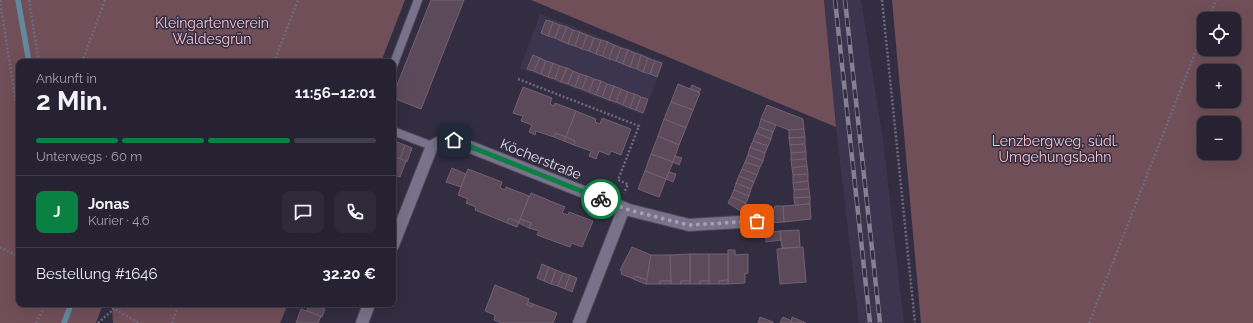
<!DOCTYPE html>
<html lang="de">
<head>
<meta charset="utf-8">
<style>
	:root { --surface:#262231; --page:#2e2a39; --text:#f1f3f6; --muted:#a4a4ab; --line:#423f4d; --accent:#0b8043 }
	body { margin:0; font-family:Raleway,sans-serif; background:var(--page); color:var(--text); height:100vh; display:flex; flex-direction:column; font-size:15px; white-space:nowrap }
	* { box-sizing:border-box; margin:0 }
	p { font-size:13px; color:var(--muted) }
	.icon { flex:none; width:22px; height:22px; fill:none; stroke:currentColor; stroke-width:2; stroke-linecap:round; stroke-linejoin:round }
	.map { position:relative; flex:1; overflow:hidden }
	.side { position:absolute; left:16px; top:59px; width:380px; height:248px; display:flex; flex-direction:column; background:var(--surface); border-radius:8px; box-shadow:0 4px 16px #0002,0 0 0 1px var(--line) }
	.side>* { flex:none }
	.controls { position:absolute; left:1197px; top:12px; display:grid; gap:8px }
	.controls a { display:grid; place-items:center; width:44px; height:44px; border-radius:8px; background:var(--surface); box-shadow:0 4px 16px #0002,0 0 0 1px var(--line); font-size:20px }
	.pin { position:absolute; display:grid; place-items:center; width:34px; height:34px; color:#fff; margin:-17px; border-radius:8px; box-shadow:0 2px 6px #0006 }
	.courier { position:absolute; display:grid; place-items:center; width:40px; height:40px; margin:-20px; border:3px solid #0b8043; border-radius:50%; background:#fff; color:#222; box-shadow:0 1px 5px #0007 }
	.summary em { font-style:normal; font-weight:700 }
	.summary div { display:flex; flex-direction:column-reverse }
	.summary { display:flex; align-items:center; justify-content:space-between; height:68px; padding:0 20px }
	h1 { font-size:26px; font-weight:700; line-height:30px }
	.bar { display:grid; grid-template-columns:repeat(4,1fr); gap:6px 4px; align-content:center; height:48px; padding:0 20px }
	.bar i { height:5px; border-radius:3px; background:var(--line) }
	.bar .current { background:var(--accent) }
	.bar p { grid-column:span 4 }
	.line { display:flex; align-items:center; gap:10px; padding:0 20px; border-top:1px solid var(--line) }
	.line div { flex:1 }
	.round { display:grid; place-items:center; flex:none; width:42px; height:42px; border-radius:8px; background:var(--page) }
	.map>svg:first-child { display:block }
	.built { fill:#3c354f }
	.green { fill:#714f58; fill-rule:evenodd }
	.lines { fill:none; stroke-linecap:round; stroke-linejoin:round }
	.stream { stroke:#62899e; stroke-width:5.5 }
	.building { fill:#5c4a5b; stroke:#746072 }
	.service-casing { stroke:#4e4a5a; stroke-width:10 }
	.minor-casing { stroke:#4e4a5a; stroke-width:14 }
	.path { stroke:#6e697b; stroke-width:2.5; stroke-dasharray:2 2; stroke-linecap:butt }
	.service { stroke:#78728a; stroke-width:8 }
	.minor { stroke:#78728a; stroke-width:12 }
	.rail-casing { stroke:#858192; stroke-width:4.5 }
	.rail { stroke:#322d41; stroke-width:3; stroke-dasharray:9; stroke-linecap:butt }
	.done { stroke:#a4a1b0; stroke-width:4; stroke-dasharray:0 7.2 }
	.route { stroke:#0b8043; stroke-width:5 }
	.labels { text-anchor:middle; stroke-width:3; stroke-linejoin:round; paint-order:stroke }
	.park-label { font-size:14px; fill:#fbc3d0; stroke:#322d41 }
	.street-label { font-size:14px; fill:#e2dfec; stroke:#322d41 }
</style>
</head>
<body>
<div class="map">
<svg width="1253" height="323" viewBox="0 0 1253 323">
	<rect width="100%" height="100%" fill="#322d41"/>
	<g class="built">
		<path d="M824 0H861L883 140 904 323H859L836 127Z"/>
		<path d="M540 14 664 62 643 115 520 68Z"/>
	</g>
	<g class="green">
		<path d="M0 0H405L381 62H19V304H103L96 323H0Z"/>
		<path d="M531 0H824L836 127Z"/>
		<path d="M892 0H1253V323H921ZM1204 19H1234V49H1204ZM1204 71H1234V101H1204ZM1204 123H1234V153H1204Z"/>
		<path d="M112 304H288L280 323H113Z"/>
	</g>
	<g class="lines">
		<g class="stream">
			<path d="M18 0 29 62"/>
			<path d="M64 323 71 304"/>
		</g>
	</g>
	<g class="building">
		<path d="M431 0H464L421 109 393 98V95Z"/>
		<path d="M546 20 553 22 548 36 541 33Z"/>
		<path d="M553 22 560 25 555 38 548 36Z"/>
		<path d="M560 25 567 27 561 41 555 38Z"/>
		<path d="M567 27 573 30 568 44 561 41Z"/>
		<path d="M573 30 580 32 575 46 568 44Z"/>
		<path d="M580 32 587 35 582 49 575 46Z"/>
		<path d="M587 35 594 38 589 51 582 49Z"/>
		<path d="M594 38 601 40 596 54 589 51Z"/>
		<path d="M601 40 608 42 602 56 596 54Z"/>
		<path d="M608 42 614 45 609 59 602 56Z"/>
		<path d="M614 45 621 48 616 61 609 59Z"/>
		<path d="M621 48 628 50 623 64 616 61Z"/>
		<path d="M628 50 635 53 630 67 623 64Z"/>
		<path d="M635 53 641 55 637 69 630 67Z"/>
		<path d="M533 55 540 58 534 71 527 69Z"/>
		<path d="M641 55 648 58 643 72 637 69Z"/>
		<path d="M540 58 546 61 541 74 534 71Z"/>
		<path d="M648 58 655 61 650 74 643 72Z"/>
		<path d="M546 61 553 63 548 77 541 74Z"/>
		<path d="M655 61 662 63 657 77 650 74Z"/>
		<path d="M553 63 560 66 555 79 548 77Z"/>
		<path d="M560 66 567 68 561 82 555 79Z"/>
		<path d="M567 68 573 71 568 84 561 82Z"/>
		<path d="M573 71 580 74 575 87 568 84Z"/>
		<path d="M580 74 587 76 582 89 575 87Z"/>
		<path d="M587 76 594 79 589 92 582 89Z"/>
		<path d="M594 79 601 81 596 95 589 92Z"/>
		<path d="M601 81 607 84 602 97 596 95Z"/>
		<path d="M607 84 614 86 609 100 602 97Z"/>
		<path d="M678 84 700 93 693 110 671 102Z"/>
		<path d="M692 85 701 89 699 92 690 89Z"/>
		<path d="M614 86 621 89 616 102 609 100Z"/>
		<path d="M523 87 552 98 550 104 554 106 555 103 576 111 566 137 555 133 554 137 536 131 535 135 529 132 532 125 521 121 523 116 513 113Z"/>
		<path d="M621 89 628 92 623 105 616 102Z"/>
		<path d="M628 92 635 94 630 108 623 105Z"/>
		<path d="M635 94 641 97 636 110 630 108Z"/>
		<path d="M641 97 648 99 643 113 636 110Z"/>
		<path d="M671 102 693 110 686 128 664 119Z"/>
		<path d="M767 105 803 119 804 129 789 130 761 119Z"/>
		<path d="M576 111 596 119 595 122 600 124 602 118 631 129 621 155 611 151 609 155 599 151 596 159 589 156 591 151 574 145 575 141 566 137Z"/>
		<path d="M664 119 686 128 679 145 658 136Z"/>
		<path d="M761 119 776 125 773 132 759 127Z"/>
		<path d="M759 127 773 132 771 139 756 133Z"/>
		<path d="M804 129 805 137 789 138V130Z"/>
		<path d="M555 133 566 137 564 141 554 137Z"/>
		<path d="M756 133 771 139 768 146 753 141Z"/>
		<path d="M658 136 679 145 673 162 651 154Z"/>
		<path d="M566 137 575 141 574 145 564 141Z"/>
		<path d="M805 137V144L790 145 789 138Z"/>
		<path d="M393 141 397 142 393 153Z"/>
		<path d="M753 141 768 146 765 153 750 147Z"/>
		<path d="M397 142 405 145 400 159 393 156Z"/>
		<path d="M805 144 806 152 791 153 790 145Z"/>
		<path d="M405 145 412 148 407 162 400 159Z"/>
		<path d="M750 147 765 153 763 161 748 155Z"/>
		<path d="M806 152V159L791 160V153Z"/>
		<path d="M651 154 673 162 666 179 645 171Z"/>
		<path d="M748 155 763 161 760 167 745 162Z"/>
		<path d="M393 156 406 161 400 177 393 175Z"/>
		<path d="M675 156 682 158 679 165 673 162Z"/>
		<path d="M806 159 807 166 792 168 791 160Z"/>
		<path d="M745 162 760 167 757 175 742 169Z"/>
		<path d="M807 166 808 174 793 175 792 168Z"/>
		<path d="M452 168 466 174 461 187 446 182Z"/>
		<path d="M468 169 502 182 500 188 505 190 506 187 529 196 519 222 509 218 507 223 475 210 476 207 466 203 468 199 458 195Z"/>
		<path d="M742 169 757 175 754 182 739 176Z"/>
		<path d="M645 171 666 179 659 197 638 189Z"/>
		<path d="M669 172 676 174 673 182 666 179Z"/>
		<path d="M808 174V181L793 183V175Z"/>
		<path d="M739 176 754 182 751 189 736 183Z"/>
		<path d="M808 181 809 189 794 190 793 183Z"/>
		<path d="M736 183 751 189 749 196 734 190Z"/>
		<path d="M809 189 810 197 794 198V190Z"/>
		<path d="M734 190 749 196 746 203 731 197Z"/>
		<path d="M531 193 565 207 562 213 568 215 569 212 593 221 582 247 572 243 570 247 537 235 539 231 529 228 531 223 520 219Z"/>
		<path d="M731 197 746 203 742 212 728 203Z"/>
		<path d="M810 197V204L795 205 794 198Z"/>
		<path d="M810 204 811 219 784 222 783 206Z"/>
		<path d="M775 206H783L784 222 769 223Z"/>
		<path d="M509 218 519 222 517 227 507 223Z"/>
		<path d="M520 219 531 223 529 228 519 223Z"/>
		<path d="M799 230 800 247 782 248 780 231Z"/>
		<path d="M780 231 781 240 766 242 765 233Z"/>
		<path d="M632 247 651 255 647 280 635 276 634 279 621 274 622 271 620 270Z"/>
		<path d="M803 247 806 282 780 284 777 249Z"/>
		<path d="M728 250H735V255L748 254V273L745 274V283L728 284Z"/>
		<path d="M690 254H709V281H700V284H690Z"/>
		<path d="M690 254V281H681V284H671L670 255Z"/>
		<path d="M709 254H728V280L719 281V284H709Z"/>
		<path d="M651 255H670L671 281H660V284H646Z"/>
		<path d="M542 264 549 267 544 281 537 278Z"/>
		<path d="M549 267 556 270 551 284 544 281Z"/>
		<path d="M556 270 563 273 558 286 551 284Z"/>
		<path d="M563 273 570 275 565 289 558 286Z"/>
		<path d="M570 275 577 278 572 292 565 289Z"/>
		<path d="M635 276 647 280 646 284 633 279Z"/>
		<path d="M728 280V284H719V281Z"/>
		<rect x="660" y="281" width="11" height="3"/>
		<rect x="681" y="281" width="9" height="3"/>
		<rect x="700" y="281" width="9" height="3"/>
		<path d="M495 285 529 299 527 305 532 307 533 304 557 313 553 323H502L494 320 495 315 485 311Z"/>
		<path d="M528 302 533 304 532 307 527 305Z"/>
		<path d="M309 304 325 309 322 317 307 311Z"/>
		<path d="M301 309 321 316 318 323H296Z"/>
		<path d="M760 317 773 322V323H758Z"/>
		<path d="M783 317 792 321 791 323H780Z"/>
		<path d="M792 317 806 323H791Z"/>
	</g>
	<g class="lines">
		<g class="service-casing">
			<g id="service">
				<path d="M393 66 418 0"/>
				<path d="M393 131 432 146"/>
			</g>
		</g>
		<g class="minor-casing">
			<g id="minor">
				<path d="M393 245 432 146 446 139 455 141 629 210 689 225 757 221"/>
				<path d="M362 323 369 304"/>
				<path d="M579 323 624 208"/>
			</g>
		</g>
		<g class="path">
			<path d="M0 0 19 123"/>
			<path d="M29 0 39 62"/>
			<path d="M882 0 915 323"/>
			<path d="M1208 19 1216 0"/>
			<path d="M82 62 105 0"/>
			<path d="M274 62 298 0"/>
			<path d="M518 79 639 126 618 180 628 184 624 193"/>
			<path d="M0 247 19 257"/>
			<path d="M105 304 139 323"/>
			<path d="M36 323 43 310 44 304"/>
			<path d="M98 323 114 309"/>
			<path d="M172 323 179 304"/>
			<path d="M1089 323 1204 30"/>
		</g>
		<use href="#service" class="service"/>
		<use href="#minor" class="minor"/>
		<g class="rail-casing">
			<g id="rail">
				<path d="M835 0 870 323"/>
				<path d="M845 0 880 323"/>
			</g>
		</g>
		<use href="#rail" class="rail"/>
	</g>
	<g class="lines">
		<path class="done" d="M601 199 629 210 689 225 757 221"/>
		<path class="route" d="M454 140 601 199"/>
	</g>
	<g class="labels">
		<g class="park-label">
			<text x="212" y="28">Kleingartenverein<tspan x="212" dy="16">Waldesgrün</tspan></text>
			<text x="1055" y="146">Lenzbergweg, südl.<tspan x="1055" dy="16">Umgehungsbahn</tspan></text>
		</g>
		<g class="street-label">
			<text transform="translate(541 159) rotate(22)" y="5">Köcherstraße</text>
		</g>
	</g>
</svg>
<div class="controls">
<a><svg class="icon" aria-label="locate" viewBox="0 0 24 24"><circle cx="12" cy="12" r="6"/><path d="M12 2v4M12 18v4M2 12h4M18 12h4"/></svg></a>
<a>+</a>
<a>−</a>
</div>
<div class="pin" style="left:757px;top:221px;background:#ea580c"><svg class="icon" aria-label="bag" viewBox="0 0 24 24"><path d="M5 8h14l-1 12H6zM9 8a3 3 0 0 1 6 0"/></svg></div>
<div class="pin" style="left:454px;top:140px;background:#1f2937"><svg class="icon" aria-label="home" viewBox="0 0 24 24"><path d="M3 11l9-7 9 7M6 9v11h12V9"/></svg></div>
<div class="courier" style="left:601px;top:199px"><svg class="icon" aria-label="bike" viewBox="0 0 24 24"><circle cx="6" cy="16" r="4"/><circle cx="18" cy="16" r="4"/><path d="M6 16l4-8h5l3 8M10 8l3 8H6M13 5h3"/></svg></div>
<section class="side">
<div class="summary"><div><h1>2 Min.</h1><p>Ankunft in</p></div><em>11:56–12:01</em></div>
<div class="bar"><i class="current"></i><i class="current"></i><i class="current"></i><i></i><p>Unterwegs · 60 m</p></div>
<div class="line" style="height:72px"><b class="round" style="background:var(--accent);color:#fff">J</b><div><b>Jonas</b><p>Kurier · 4.6</p></div><a class="round"><svg class="icon" aria-label="chat" viewBox="0 0 24 24"><path d="M4 5h16v11H9l-5 4z"/></svg></a><a class="round"><svg class="icon" aria-label="phone" viewBox="0 0 24 24"><path d="M5 4h4l2 5-3 2q2 4 5 5l2-3 5 2v4C11 20 4 13 5 4z"/></svg></a></div>
<div class="line" style="height:52px"><div>Bestellung #1646</div><b>32.20 €</b></div>
</section>
</div>
</body>
</html>
